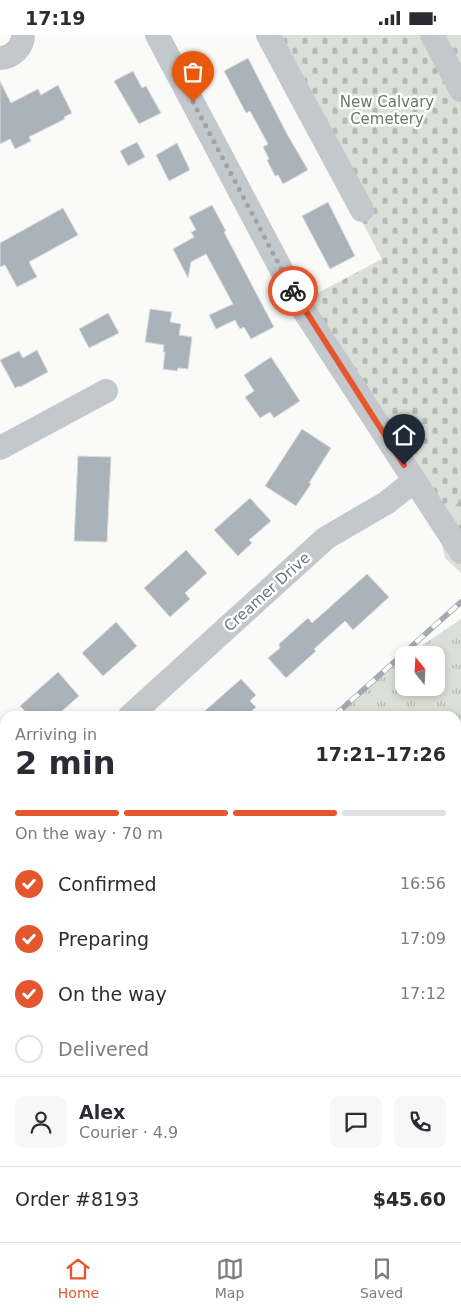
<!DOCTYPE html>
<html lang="en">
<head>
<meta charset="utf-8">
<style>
	:root { --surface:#fff; --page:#f7f7f7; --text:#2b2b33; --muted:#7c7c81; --line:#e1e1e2; --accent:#e4572e }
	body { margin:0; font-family:"DejaVu Sans",sans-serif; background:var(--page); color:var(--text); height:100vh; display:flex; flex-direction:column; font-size:19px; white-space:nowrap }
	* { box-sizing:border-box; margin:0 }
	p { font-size:16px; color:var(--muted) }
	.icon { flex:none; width:28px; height:28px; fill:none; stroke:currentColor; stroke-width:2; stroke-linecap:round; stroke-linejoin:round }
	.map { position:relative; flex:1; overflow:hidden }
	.panel { position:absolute; left:0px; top:676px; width:461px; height:531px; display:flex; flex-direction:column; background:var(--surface); border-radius:15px 15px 0 0; box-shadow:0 2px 8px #0003 }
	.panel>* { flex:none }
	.needle { width:32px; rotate:342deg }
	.buttons { position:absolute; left:395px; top:611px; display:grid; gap:10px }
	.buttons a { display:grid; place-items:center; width:50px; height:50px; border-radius:10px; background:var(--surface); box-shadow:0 2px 8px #0003; font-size:25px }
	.pin { position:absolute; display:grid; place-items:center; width:42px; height:42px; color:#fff; margin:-51px -21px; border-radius:50% 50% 50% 0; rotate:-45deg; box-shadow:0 0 5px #0007 }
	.pin .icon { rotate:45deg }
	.courier { position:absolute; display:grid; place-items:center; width:50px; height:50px; margin:-25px; border:4px solid #e4572e; border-radius:50%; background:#fff; color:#222; box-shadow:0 1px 6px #0007 }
	.headline em { font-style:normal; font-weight:800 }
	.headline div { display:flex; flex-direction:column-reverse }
	.headline { display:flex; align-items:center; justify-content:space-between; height:85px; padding:0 15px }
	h1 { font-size:32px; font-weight:800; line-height:38px }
	.bar { display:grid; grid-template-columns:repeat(4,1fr); gap:8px 5px; align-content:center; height:60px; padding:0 15px }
	.bar i { height:6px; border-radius:4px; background:var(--line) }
	.bar .active { background:var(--accent) }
	.bar p { grid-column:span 4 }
	.line { display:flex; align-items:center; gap:12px; padding:0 15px; border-top:1px solid var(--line) }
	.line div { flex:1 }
	.round { display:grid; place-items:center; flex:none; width:52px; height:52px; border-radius:10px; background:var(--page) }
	ol { padding:0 15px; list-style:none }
	li { display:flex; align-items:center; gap:15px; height:55px }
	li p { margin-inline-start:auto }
	li .icon { padding:5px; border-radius:50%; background:var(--accent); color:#fff; stroke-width:4 }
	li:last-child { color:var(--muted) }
	li i { width:28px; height:28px; border:2px solid var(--line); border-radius:50% }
	.status { display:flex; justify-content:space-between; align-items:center; height:35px; padding:0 25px; background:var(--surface); direction:ltr }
	.status svg { height:14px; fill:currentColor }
	.menu { display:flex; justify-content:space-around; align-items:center; height:70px; border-top:1px solid var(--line); background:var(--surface); font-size:14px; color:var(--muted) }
	.menu a { display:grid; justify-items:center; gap:2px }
	.menu .active { color:var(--accent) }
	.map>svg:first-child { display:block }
	.industrial { fill:url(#industrial-grid) }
	.forest { fill:url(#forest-firs) }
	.cemetery { fill:url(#cemetery-stones) }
	.park { fill:url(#park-tufts) }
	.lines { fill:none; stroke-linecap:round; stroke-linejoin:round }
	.stream { stroke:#bbc7cb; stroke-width:5.5 }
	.building { fill:#aab3b9; stroke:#dcdcda }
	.minor { stroke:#c3c8cc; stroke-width:24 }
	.rail-casing { stroke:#a2aab0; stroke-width:5.5 }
	.rail { stroke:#fff; stroke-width:4; stroke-dasharray:11; stroke-linecap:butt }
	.done { stroke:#99a4ac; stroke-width:5; stroke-dasharray:0 9 }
	.route { stroke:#e4572e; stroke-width:6 }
	.labels { text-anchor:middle; stroke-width:5; stroke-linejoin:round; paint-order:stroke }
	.park-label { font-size:15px; fill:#687a64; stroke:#fff }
	.street-label { font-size:15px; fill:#657683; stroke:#fff }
</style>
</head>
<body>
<div class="status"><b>17:19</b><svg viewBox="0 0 49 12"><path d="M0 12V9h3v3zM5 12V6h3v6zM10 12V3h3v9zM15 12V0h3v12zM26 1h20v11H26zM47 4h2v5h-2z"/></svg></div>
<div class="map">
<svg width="461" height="1207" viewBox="0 0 461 1207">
	<defs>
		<pattern id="industrial-grid" width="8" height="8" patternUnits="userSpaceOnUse" patternTransform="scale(1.25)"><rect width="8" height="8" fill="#e8e9e9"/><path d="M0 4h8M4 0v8" fill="none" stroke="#c0c1c2"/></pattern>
		<pattern id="forest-firs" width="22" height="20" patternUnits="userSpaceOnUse" patternTransform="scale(1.25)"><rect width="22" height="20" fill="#dadfd7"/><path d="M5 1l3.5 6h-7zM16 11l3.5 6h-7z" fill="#b4b9b4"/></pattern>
		<pattern id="cemetery-stones" width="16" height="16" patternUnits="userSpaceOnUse" patternTransform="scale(1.25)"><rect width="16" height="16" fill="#dadfd7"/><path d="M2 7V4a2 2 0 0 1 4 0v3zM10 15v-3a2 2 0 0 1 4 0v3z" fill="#b4b9b4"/></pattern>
		<pattern id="park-tufts" width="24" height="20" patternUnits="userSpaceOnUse" patternTransform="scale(1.25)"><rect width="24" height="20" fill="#dadfd7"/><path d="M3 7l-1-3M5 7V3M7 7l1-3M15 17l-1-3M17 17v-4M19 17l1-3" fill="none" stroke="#b4b9b4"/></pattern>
	</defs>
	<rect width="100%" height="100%" fill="#fafaf8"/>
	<path class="industrial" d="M461 1098V1207H375L377 1203 456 1202V1104Z"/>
	<g class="forest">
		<path d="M461 455V538L445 523 435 478Z"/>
		<path d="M456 801 461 802V1098L456 1104Z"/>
		<path d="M83 1203H377L375 1207H87Z"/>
	</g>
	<path class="cemetery" d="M262 0H461V455L435 478 299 268 382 224Z"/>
	<g class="park">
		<path d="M461 584V802L456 801V681H334L382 638 404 623V652H436V620H408Z"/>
		<path d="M5 980V1202L83 1203 87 1207H0V985Z"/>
	</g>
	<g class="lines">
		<path class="stream" d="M456 735 461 722"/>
	</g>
	<g class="building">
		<path d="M248 23 287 99 308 135 283 149 278 140 275 141 267 125 269 124 263 112 268 109 250 76 246 78 224 36Z"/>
		<path d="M133 36 142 53 146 51 161 78 139 89 114 46Z"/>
		<path d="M0 46 11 68 38 54 41 60 58 50 72 78 64 82 65 84 29 102 31 106 15 114 10 104 0 109Z"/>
		<path d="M137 107 145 122 128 131 120 116Z"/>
		<path d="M177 108 190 135 169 146 156 120Z"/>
		<path d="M328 167 355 221 330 234 302 181Z"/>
		<path d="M212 170 226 196 224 197 274 292 251 304 244 292 240 294 235 285 216 294 209 280 233 269 206 219 191 227 188 243 173 214 194 202 191 197 196 195 189 182Z"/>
		<path d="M63 173 78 200 29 227 37 242 17 252 5 230 0 232V208Z"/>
		<path d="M150 274 172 277 170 287 181 289 179 300 192 302 188 334 178 333 177 336 163 334 165 317H163L164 310 145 307Z"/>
		<path d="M108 278 119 298 89 313 79 294Z"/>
		<path d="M37 315 48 337 20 352 19 351 15 353 0 325 19 316 23 323Z"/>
		<path d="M271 322 300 366 274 383 270 377 260 383 245 362 254 356 244 340Z"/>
		<path d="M302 394 331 413 309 448 311 449 296 471 265 451Z"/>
		<path d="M78 421 111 422 107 507 74 506Z"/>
		<path d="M250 463 271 486 249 505 252 508 238 521 214 495Z"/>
		<path d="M186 515 207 538 185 558 190 564 170 582 144 553Z"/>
		<path d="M367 539 389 562 353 595 345 586 314 614 316 616 286 643 268 623 280 613 279 609 308 583 312 588Z"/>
		<path d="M116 587 137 611 103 641 82 618Z"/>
		<path d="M58 637 79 661 56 681H30L20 671Z"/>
		<path d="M241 644 256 660 250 666 256 672 246 681H199Z"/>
	</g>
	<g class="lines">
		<g class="minor">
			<path d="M157 0 299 268 461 517"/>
			<path d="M268 0 362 175"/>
			<path d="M432 0 461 55"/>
			<path d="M0 23C12 23 23 12 23 0"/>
			<path d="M0 413 106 356"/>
			<path d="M130 681 326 503 386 468 414 446"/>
			<path d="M0 722 5 727"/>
			<path d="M456 789 461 787"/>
			<path d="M0 797 5 793"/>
			<path d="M0 1156 5 1148"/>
		</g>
		<g class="rail-casing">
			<g id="rail">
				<path d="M334 681 461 567"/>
				<path d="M0 985 5 980"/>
			</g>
		</g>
		<use href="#rail" class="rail"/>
	</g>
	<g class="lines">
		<path class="done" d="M193 67 293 256"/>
		<path class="route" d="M293 256 404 430"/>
	</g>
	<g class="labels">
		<g class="park-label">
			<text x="387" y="72">New Calvary<tspan x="387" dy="17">Cemetery</tspan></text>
		</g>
		<g class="street-label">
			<text transform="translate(267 557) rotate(-42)" y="5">Creamer Drive</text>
		</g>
	</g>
</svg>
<div class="buttons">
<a><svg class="needle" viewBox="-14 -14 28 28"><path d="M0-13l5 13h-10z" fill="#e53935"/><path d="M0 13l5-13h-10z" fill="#7c7c81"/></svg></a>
</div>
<div class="pin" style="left:193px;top:67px;background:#ea580c"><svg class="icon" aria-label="bag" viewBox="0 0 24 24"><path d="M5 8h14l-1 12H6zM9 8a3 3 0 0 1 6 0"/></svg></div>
<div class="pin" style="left:404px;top:430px;background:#1f2937"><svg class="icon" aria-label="home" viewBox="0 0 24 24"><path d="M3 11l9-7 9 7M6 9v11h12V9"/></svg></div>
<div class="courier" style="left:293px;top:256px"><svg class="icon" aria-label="bike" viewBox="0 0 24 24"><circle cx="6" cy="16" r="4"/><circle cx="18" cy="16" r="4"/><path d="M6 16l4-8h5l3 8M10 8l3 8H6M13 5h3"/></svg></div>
<section class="panel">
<div class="headline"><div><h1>2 min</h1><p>Arriving in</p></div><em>17:21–17:26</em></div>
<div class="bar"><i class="active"></i><i class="active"></i><i class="active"></i><i></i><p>On the way · 70 m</p></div>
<ol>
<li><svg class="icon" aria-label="check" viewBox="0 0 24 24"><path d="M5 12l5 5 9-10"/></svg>Confirmed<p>16:56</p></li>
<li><svg class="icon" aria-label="check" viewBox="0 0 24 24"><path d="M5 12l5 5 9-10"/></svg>Preparing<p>17:09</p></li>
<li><svg class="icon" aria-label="check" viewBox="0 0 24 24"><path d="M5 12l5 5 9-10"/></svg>On the way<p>17:12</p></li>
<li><i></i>Delivered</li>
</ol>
<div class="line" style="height:90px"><a class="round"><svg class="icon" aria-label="person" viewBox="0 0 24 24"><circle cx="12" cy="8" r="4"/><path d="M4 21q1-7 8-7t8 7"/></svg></a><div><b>Alex</b><p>Courier · 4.9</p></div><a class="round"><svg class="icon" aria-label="chat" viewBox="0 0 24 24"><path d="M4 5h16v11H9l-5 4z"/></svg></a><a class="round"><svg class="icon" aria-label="phone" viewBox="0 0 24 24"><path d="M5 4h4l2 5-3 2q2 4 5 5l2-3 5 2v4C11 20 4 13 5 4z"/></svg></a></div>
<div class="line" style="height:65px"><div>Order #8193</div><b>$45.60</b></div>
</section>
</div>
<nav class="menu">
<a class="active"><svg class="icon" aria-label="home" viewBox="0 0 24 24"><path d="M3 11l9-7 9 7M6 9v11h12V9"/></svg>Home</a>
<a><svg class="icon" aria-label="map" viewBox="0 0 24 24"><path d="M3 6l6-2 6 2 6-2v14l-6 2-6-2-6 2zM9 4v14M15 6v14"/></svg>Map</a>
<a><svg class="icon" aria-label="saved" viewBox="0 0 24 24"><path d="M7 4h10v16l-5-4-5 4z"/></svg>Saved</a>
</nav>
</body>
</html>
